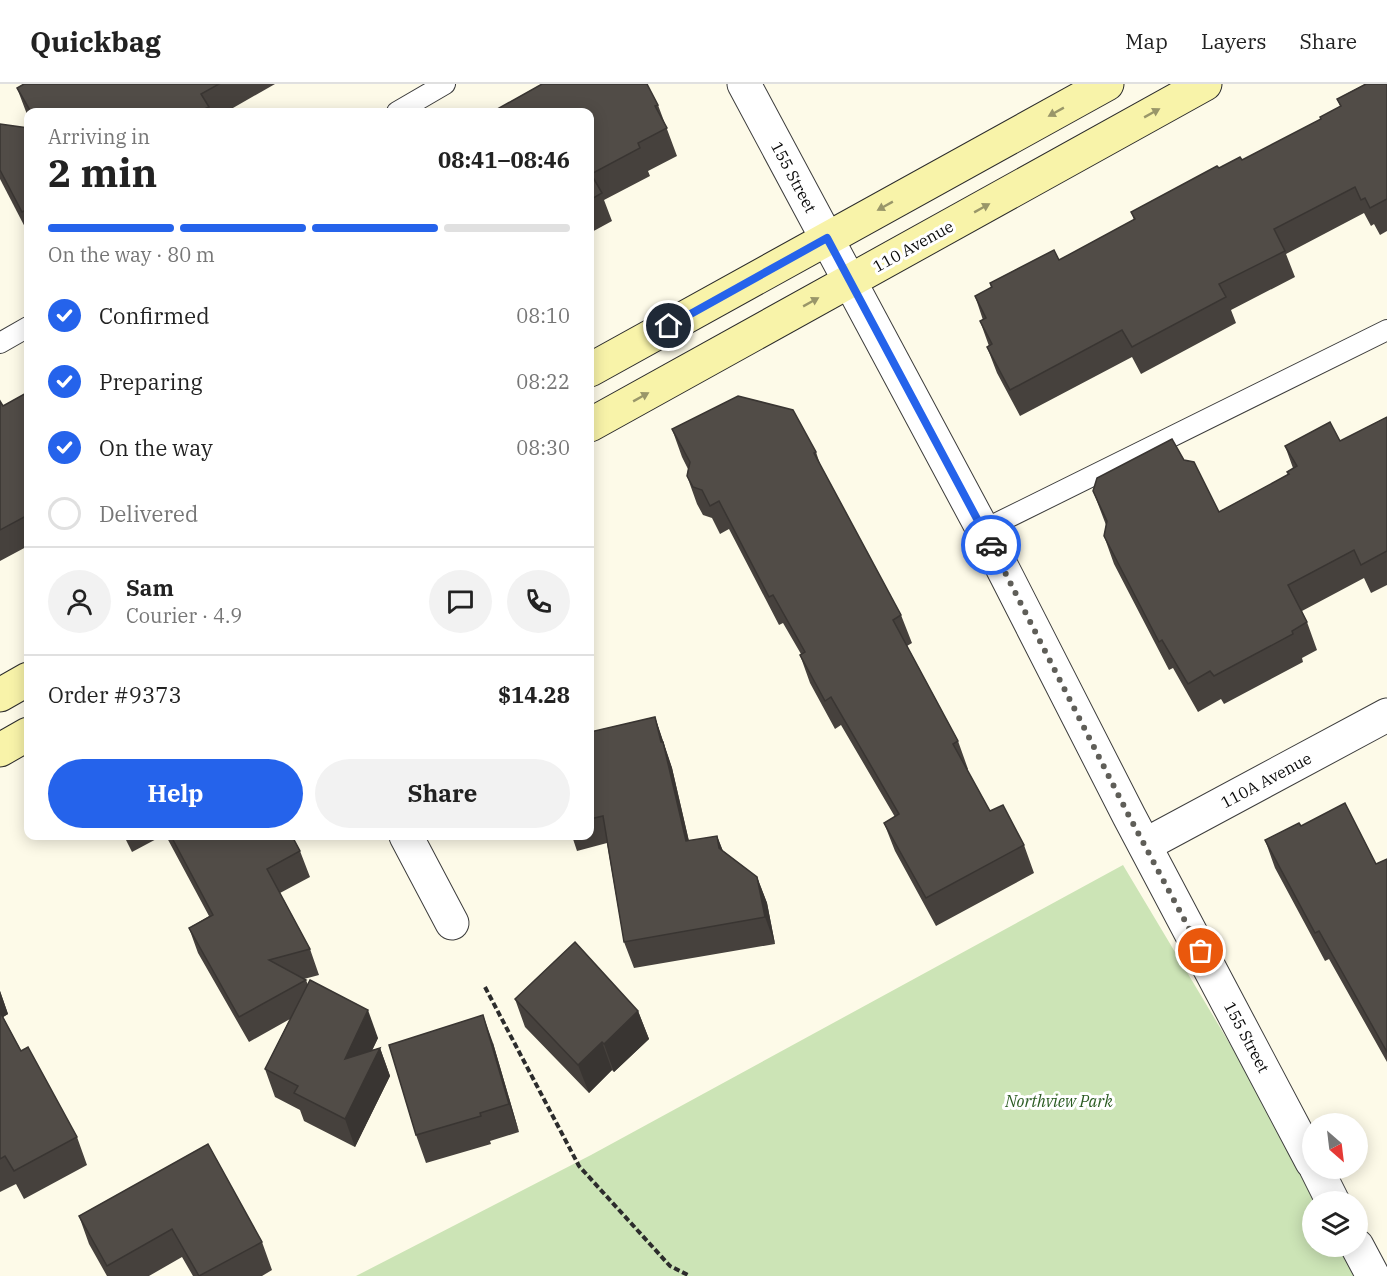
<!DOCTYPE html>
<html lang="en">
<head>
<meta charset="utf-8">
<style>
	:root { --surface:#fff; --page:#f2f2f2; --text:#222; --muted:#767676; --line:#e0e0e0; --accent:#2563eb }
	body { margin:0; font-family:"IBM Plex Serif",serif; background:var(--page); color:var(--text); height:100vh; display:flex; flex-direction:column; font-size:22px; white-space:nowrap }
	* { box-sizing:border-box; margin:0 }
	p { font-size:20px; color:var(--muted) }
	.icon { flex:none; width:33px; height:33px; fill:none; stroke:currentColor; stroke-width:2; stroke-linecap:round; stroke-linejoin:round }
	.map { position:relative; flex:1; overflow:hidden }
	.side { position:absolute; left:24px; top:24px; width:570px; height:732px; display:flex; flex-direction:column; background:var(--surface); border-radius:12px; box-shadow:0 3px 15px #0003 }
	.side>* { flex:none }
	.needle { width:39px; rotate:152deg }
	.buttons { position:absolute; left:1302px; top:1029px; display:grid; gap:12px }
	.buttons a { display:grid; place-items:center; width:66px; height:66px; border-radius:50%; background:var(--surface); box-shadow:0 3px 15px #0003; font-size:30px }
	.pin { position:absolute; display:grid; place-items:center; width:51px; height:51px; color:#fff; margin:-26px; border:3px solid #fff; border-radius:50%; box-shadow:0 2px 6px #0007 }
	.courier { position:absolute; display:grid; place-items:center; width:60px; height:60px; margin:-30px; border:4px solid #2563eb; border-radius:50%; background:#fff; color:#222; box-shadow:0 2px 8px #0007 }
	.summary em { font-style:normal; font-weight:800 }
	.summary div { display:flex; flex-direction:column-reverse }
	.summary { display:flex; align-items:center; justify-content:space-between; height:102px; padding:0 24px }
	h1 { font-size:39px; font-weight:800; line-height:45px }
	.bar { display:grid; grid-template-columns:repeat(4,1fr); gap:9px 6px; align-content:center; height:72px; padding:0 24px }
	.bar i { height:8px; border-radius:4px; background:var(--line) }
	.bar .on { background:var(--accent) }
	.bar p { grid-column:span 4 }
	.line { display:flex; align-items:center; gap:15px; padding:0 24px; border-top:2px solid var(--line) }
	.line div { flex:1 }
	.round { display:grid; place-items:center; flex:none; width:63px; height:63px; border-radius:32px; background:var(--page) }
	ol { padding:0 24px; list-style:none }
	li { display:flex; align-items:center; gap:18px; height:66px }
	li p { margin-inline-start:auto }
	li .icon { padding:6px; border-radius:50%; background:var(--accent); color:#fff; stroke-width:4 }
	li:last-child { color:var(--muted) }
	li i { width:33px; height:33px; border:3px solid var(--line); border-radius:50% }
	.primary-button { display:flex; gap:12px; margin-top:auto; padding:12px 24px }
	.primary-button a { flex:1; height:69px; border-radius:36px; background:var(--accent); color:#fff; font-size:24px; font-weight:800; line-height:69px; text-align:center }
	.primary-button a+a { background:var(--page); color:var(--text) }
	header { display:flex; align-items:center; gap:36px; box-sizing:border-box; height:84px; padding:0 30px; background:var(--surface); border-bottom:2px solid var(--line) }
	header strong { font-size:28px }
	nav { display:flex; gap:33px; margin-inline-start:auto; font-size:21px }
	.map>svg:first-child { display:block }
	.park { fill:#cce4b6 }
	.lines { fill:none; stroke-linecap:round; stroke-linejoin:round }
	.lane-casing { stroke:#3d3d3d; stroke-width:22 }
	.street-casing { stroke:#3d3d3d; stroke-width:35 }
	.secondary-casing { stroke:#2c2c2c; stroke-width:35 }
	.path { stroke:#2c2c2c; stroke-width:4; stroke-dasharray:6 3; stroke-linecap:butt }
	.lane { stroke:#fff; stroke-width:20 }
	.street { stroke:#fff; stroke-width:33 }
	.secondary { stroke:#f8f3a9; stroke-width:33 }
	.wall { fill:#46413d }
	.shaded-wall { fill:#393532 }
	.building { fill:#514c47; stroke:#393532; stroke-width:1.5 }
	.oneway { fill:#999669 }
	.done { stroke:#5f5e58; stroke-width:6; stroke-dasharray:0 10.8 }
	.route { stroke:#2563eb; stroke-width:8 }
	.labels { text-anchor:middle; stroke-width:6; stroke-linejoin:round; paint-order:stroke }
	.street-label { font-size:16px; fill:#0a0a0a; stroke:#fff }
	.park-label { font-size:16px; font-style:italic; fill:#2a5b21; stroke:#fff }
</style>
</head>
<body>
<header>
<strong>Quickbag</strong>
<nav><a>Map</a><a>Layers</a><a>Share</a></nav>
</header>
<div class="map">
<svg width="1387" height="1192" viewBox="0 0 1387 1192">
	<rect width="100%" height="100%" fill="#fdfae8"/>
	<path class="park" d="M1123 781 1255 1002 1319 1117 1312 1118V1162L1344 1163 1360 1192H356L591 1071Z"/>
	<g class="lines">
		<g class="lane-casing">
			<g id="lane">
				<path d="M397 28 445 0"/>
				<path d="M0 259 28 243"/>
				<path d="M983 446 1387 246"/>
			</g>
		</g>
		<g class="street-casing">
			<g id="street">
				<path d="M744 0 983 446 1129 732 1312 1078"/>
				<path d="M406 752 452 839"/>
				<path d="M1145 761 1387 631"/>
				<path d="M1316 1084 1333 1118"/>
				<path d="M1357 1162 1373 1192"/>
			</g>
		</g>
		<g class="secondary-casing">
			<g id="secondary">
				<path d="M590 286 1107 0"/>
				<path d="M590 341 1205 0"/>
				<path d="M0 611 28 595"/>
				<path d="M0 666 28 650"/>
			</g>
		</g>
		<path class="path" d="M485 903 579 1082 670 1182 690 1192"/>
		<use href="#lane" class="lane"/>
		<use href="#street" class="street"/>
		<use href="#secondary" class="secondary"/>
	</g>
	<g class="wall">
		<path d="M24 0H275L226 28H28V33L17 4Z"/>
		<path d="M1365 0H1387V147L1380 151 1374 140 1371 142 1364 129 1286 170 1295 193 1231 226 1236 239 1141 290 1132 273 1020 332 997 289 987 263 989 262 980 237 983 236 975 212 991 204 990 199 1059 176 1134 136 1131 128 1219 84 1242 76 1321 35 1340 22 1337 15Z"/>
		<path d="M658 21 677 72 648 87 650 92 604 116 612 137 590 149V28Z"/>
		<path d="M0 40 28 44V149L0 95Z"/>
		<path d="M28 308V462L0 477V317L3 322Z"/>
		<path d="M1387 333V501L1371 509 1364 494 1302 527 1307 538 1317 566 1302 574 1303 578 1224 620 1221 615 1198 628 1173 584 1169 586 1114 480 1104 452 1106 441 1093 407 1184 376 1219 428 1288 391 1287 388 1293 384 1285 362 1340 357Z"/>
		<path d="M672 345 816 368 821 383 901 531 912 559 907 562 958 657 968 685 967 686 990 727 1024 761 1034 789 936 842 895 767 884 739 895 733 841 641 835 645 810 599 800 571 801 570 783 539 779 541 729 445 720 450 712 434 703 431 697 420 687 392 688 385 682 373Z"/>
		<path d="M655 633 672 684 689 757 717 752 723 767 757 793 767 819 775 860 634 884 624 858 607 759 577 767 572 752H590V648Z"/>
		<path d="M1301 742 1376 780 1387 775V978L1329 875 1325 877 1275 784 1265 756Z"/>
		<path d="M124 752H162L132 768Z"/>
		<path d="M166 752H292L300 767 310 793 280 809 310 865 319 891 304 895 306 896 308 901 378 954 372 966 380 964 390 992 355 1063 304 1037 300 1026 275 1013 265 985 290 935 249 958 198 869 189 844 209 832Z"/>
		<path d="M0 907 8 930 3 933 21 967 77 1053 87 1081 24 1115 16 1100 0 1108Z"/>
		<path d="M515 915 638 927 649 955 614 988 612 986 589 1009 525 943Z"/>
		<path d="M493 959 519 1048 490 1057 491 1060 426 1079 416 1051Z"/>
		<path d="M79 1132 262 1158 272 1186 262 1192H193L182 1173 149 1192H107L89 1160Z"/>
	</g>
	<g class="shaded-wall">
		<path d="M655 633 672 684 695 784 686 757Z"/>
		<path d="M717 752 727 778 719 764Z"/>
		<path d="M757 793 767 819 775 860 765 833Z"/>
		<path d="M0 907 8 930 0 935Z"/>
		<path d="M368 926 378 954 355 1003 345 975Z"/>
		<path d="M638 927 649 955 614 988 604 960Z"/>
		<path d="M483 931 493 959 519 1048 509 1020Z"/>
		<path d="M602 958 612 986 589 1009 578 981Z"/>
		<path d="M380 964 390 992 355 1063 345 1035Z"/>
	</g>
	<g class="building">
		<path d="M24 0H219L201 10 209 23 198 28H31L17 4Z"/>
		<path d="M542 0H647L658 21 655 22 667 44 638 59 640 64 591 90 602 109 590 116V28H492Z"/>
		<path d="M1366 0H1387V115L1370 124 1365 114 1361 116 1355 103 1274 145 1285 167 1219 200 1226 213 1132 263 1122 246 1010 306 987 263 992 260 980 237 986 234 975 212 992 203 990 199 1054 166 1059 176 1135 135 1131 128 1217 82 1219 84 1240 73 1242 76 1321 35 1320 33 1341 22 1337 15Z"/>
		<path d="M0 40 28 44V125L22 128 0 86Z"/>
		<path d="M28 308V431L0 446V317L3 322Z"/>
		<path d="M738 312 793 326 816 368 814 369 901 531 893 536 958 657 953 660 990 727 1003 721 1024 761 926 814 884 739 899 730 831 613 825 617 800 571 805 568 773 511 769 513 719 417 710 422 702 406 693 403 687 392 690 378 672 345Z"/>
		<path d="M1387 333V467L1361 481 1354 466 1288 501 1307 538 1292 547 1293 550 1214 592 1210 587 1188 600 1162 556 1159 558 1104 452 1107 437 1093 407 1097 394 1172 355 1184 376 1194 378 1219 428 1289 390 1287 388 1297 382 1285 362 1330 338 1340 357Z"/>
		<path d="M655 633 661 658H663L686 757 717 752 719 764 757 793 765 833 624 858 603 732 590 735V648Z"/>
		<path d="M1345 719 1376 780 1387 775V968L1319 847 1315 849 1265 756 1299 739 1301 742Z"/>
		<path d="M171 752H292L300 767 267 785 310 865 269 876 306 896 239 933 189 844 213 831Z"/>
		<path d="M575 858 638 927 604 960 602 958 578 981 515 915Z"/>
		<path d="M310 896 368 926 345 975 380 964 345 1035 294 1009 298 1002 265 985Z"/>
		<path d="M0 928 21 967 28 963 77 1053 14 1087 5 1072 0 1075Z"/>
		<path d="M483 931 509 1020 480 1029 481 1032 416 1051 389 961Z"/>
		<path d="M208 1060 262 1158 199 1192 172 1145 107 1182 79 1132Z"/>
	</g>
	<defs><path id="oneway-solid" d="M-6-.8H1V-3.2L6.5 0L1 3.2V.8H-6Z" transform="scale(1.5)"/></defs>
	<g class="oneway">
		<use href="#oneway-solid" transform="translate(1056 28) rotate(151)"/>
		<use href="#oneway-solid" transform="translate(1152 29) rotate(-29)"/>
		<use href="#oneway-solid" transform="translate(885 122) rotate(151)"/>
		<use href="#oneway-solid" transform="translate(982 124) rotate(-29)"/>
		<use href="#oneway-solid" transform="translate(811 218) rotate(-29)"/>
		<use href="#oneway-solid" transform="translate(641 313) rotate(-29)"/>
	</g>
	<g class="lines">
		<path class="done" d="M991 461 1129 732 1201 867"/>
		<path class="route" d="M669 242 827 154 991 461"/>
	</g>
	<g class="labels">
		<g class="street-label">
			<text transform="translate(794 93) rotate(62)" y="6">155 Street</text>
			<text transform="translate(913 162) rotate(-29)" y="6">110 Avenue</text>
			<text transform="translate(1266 696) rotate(-28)" y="6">110A Avenue</text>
			<text transform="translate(1247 953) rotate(62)" y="6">155 Street</text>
		</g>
		<g class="park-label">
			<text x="1059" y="1023">Northview Park</text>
		</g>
	</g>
</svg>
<div class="buttons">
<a><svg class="needle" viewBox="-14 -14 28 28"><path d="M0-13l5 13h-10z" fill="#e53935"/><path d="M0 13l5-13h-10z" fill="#767676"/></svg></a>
<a><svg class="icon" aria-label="layers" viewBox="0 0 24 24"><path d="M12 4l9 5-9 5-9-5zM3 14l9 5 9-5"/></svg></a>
</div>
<div class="pin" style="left:1201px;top:867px;background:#ea580c"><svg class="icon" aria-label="bag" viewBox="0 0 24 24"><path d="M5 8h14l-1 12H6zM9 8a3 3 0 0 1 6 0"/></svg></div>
<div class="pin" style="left:669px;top:242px;background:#1f2937"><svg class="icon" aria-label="home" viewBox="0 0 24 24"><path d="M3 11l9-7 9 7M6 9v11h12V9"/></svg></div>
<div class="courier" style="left:991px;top:461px"><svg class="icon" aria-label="car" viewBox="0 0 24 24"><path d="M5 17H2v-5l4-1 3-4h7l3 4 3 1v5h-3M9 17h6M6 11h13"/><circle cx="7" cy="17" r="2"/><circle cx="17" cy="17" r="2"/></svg></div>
<section class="side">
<div class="summary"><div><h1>2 min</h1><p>Arriving in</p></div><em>08:41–08:46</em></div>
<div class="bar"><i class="on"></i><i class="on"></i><i class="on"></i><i></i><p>On the way · 80 m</p></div>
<ol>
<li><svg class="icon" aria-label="check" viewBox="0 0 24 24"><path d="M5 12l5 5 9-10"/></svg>Confirmed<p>08:10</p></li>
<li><svg class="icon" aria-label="check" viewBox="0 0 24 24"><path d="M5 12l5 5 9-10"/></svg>Preparing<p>08:22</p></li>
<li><svg class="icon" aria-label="check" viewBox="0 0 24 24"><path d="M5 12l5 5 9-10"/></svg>On the way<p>08:30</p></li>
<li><i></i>Delivered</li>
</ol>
<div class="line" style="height:108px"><a class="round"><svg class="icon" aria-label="person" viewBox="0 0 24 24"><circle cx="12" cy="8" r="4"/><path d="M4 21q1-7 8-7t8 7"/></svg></a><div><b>Sam</b><p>Courier · 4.9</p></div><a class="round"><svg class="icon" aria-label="chat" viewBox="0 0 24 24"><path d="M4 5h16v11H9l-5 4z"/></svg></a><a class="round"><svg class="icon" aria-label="phone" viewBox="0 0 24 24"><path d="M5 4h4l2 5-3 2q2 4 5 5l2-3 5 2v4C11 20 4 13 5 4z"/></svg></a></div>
<div class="line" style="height:78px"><div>Order #9373</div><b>$14.28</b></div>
<div class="primary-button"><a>Help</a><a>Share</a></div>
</section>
</div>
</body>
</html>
